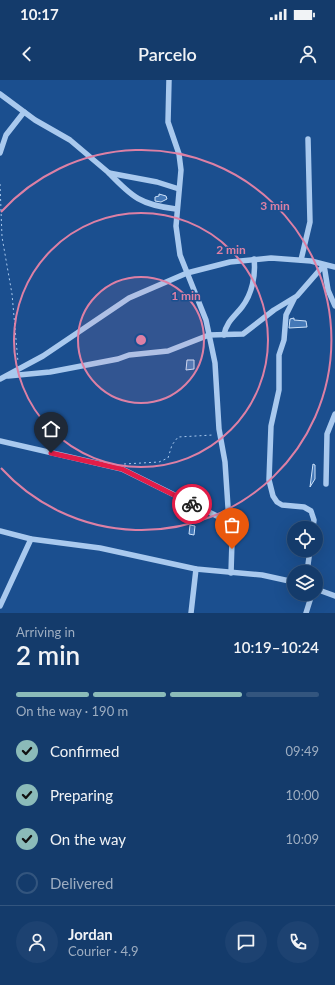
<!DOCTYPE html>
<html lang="en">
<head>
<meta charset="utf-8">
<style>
	:root { --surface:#143b6b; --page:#1d4271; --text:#f1f3f6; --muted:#9dadc1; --line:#33557e; --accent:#8bbbb9 }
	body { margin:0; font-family:Lato,sans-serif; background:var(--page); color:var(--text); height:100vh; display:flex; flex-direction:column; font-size:15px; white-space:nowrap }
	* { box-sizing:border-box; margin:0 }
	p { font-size:13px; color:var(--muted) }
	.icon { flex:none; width:22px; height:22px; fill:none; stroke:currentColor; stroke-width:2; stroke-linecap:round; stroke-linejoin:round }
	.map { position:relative; height:533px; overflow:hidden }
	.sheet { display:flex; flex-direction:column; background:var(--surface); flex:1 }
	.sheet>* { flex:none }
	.controls { position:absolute; left:287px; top:441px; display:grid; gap:8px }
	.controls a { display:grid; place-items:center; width:36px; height:36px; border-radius:50%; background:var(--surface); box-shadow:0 4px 16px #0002,0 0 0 1px var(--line); font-size:20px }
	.pin { position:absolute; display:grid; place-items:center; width:34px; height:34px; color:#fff; margin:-41px -17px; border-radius:50% 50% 50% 0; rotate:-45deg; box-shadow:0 0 4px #0007 }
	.pin .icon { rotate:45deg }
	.courier { position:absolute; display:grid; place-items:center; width:40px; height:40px; margin:-20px; border:3px solid #e11d48; border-radius:50%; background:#fff; color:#222; box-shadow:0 1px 5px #0007 }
	.head em { font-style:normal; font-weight:600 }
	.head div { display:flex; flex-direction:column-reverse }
	.head { display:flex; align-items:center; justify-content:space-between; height:68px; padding:0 16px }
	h1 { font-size:26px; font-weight:600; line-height:30px }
	.bar { display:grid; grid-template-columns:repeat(4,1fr); gap:6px 4px; align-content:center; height:48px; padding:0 16px }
	.bar i { height:5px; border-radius:3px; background:var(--line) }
	.bar .current { background:var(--accent) }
	.bar p { grid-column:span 4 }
	.line { display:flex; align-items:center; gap:10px; padding:0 16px; border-top:1px solid var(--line) }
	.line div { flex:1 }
	.round { display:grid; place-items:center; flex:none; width:42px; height:42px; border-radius:21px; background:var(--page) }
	ol { padding:0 16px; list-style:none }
	li { display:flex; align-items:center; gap:12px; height:44px }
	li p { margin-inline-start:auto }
	li .icon { padding:4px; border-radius:50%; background:var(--accent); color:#111; stroke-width:4 }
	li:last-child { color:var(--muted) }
	li i { width:22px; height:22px; border:2px solid var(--line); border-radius:50% }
	.status { display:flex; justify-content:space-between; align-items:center; height:28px; padding:0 20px; background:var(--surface); direction:ltr }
	.status svg { height:11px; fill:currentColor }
	header { display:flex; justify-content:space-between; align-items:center; height:52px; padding:0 16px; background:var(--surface); font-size:18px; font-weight:600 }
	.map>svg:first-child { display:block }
	.building { fill:#4478b7; stroke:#cfe3fa }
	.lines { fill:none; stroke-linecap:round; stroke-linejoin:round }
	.path { stroke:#a9c9ee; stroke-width:1; stroke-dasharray:2 3; stroke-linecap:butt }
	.minor { stroke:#a9c9ee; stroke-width:5.5 }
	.done { stroke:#afc1d8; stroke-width:4; stroke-dasharray:0 7.2 }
	.route { stroke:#e11d48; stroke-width:5 }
	.ring { fill:none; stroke:#dd80a5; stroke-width:2 }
	.centre { fill:#dd80a5; stroke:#1b4f8f; stroke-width:2 }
	.ring-label { font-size:12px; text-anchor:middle; font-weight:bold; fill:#dd80a5; stroke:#1b4f8f; stroke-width:3; stroke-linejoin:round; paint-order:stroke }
</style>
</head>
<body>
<div class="status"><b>10:17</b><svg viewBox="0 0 49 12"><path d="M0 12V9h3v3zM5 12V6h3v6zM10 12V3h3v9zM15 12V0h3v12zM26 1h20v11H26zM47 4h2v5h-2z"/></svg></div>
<header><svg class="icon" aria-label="back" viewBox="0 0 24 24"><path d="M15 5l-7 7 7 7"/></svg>Parcelo<svg class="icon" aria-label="person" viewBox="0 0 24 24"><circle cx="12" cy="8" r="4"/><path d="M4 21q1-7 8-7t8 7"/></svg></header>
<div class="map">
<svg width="335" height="533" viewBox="0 0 335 533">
	<rect width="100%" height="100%" fill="#1b4f8f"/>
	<g class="building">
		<path d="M159 114 166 116 167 119 161 122 155 121V117L159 116Z"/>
		<path d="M294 238V240L306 241 307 247 289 248 290 239Z"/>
		<path d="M187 280H194V289L186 290Z"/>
		<path d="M313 384 315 385V399L310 407Z"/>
		<path d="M190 445 195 446 194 455 189 454Z"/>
	</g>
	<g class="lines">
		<g class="path">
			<path d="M0 104 2 157 12 214 18 282"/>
			<path d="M124 384 159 382 168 378 172 365 178 357 213 355"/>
		</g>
		<g class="minor">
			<path d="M169 0 168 42 179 74 181 90 176 146 180 175 206 240 215 283 219 349 225 382 229 442 232 461 231 493"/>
			<path d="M0 14 35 40 70 60 109 93 157 102 179 109"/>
			<path d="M0 73 6 55 24 32"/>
			<path d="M109 93C132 117 141 125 176 129"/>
			<path d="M301 180 310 142 308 59"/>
			<path d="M324 185 328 210 335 226"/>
			<path d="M294 219 286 235 284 260 279 275V310L271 346 269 400 273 416 277 422 282 425 304 427 311 431 314 440 313 448"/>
			<path d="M224 255C226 242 235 236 242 227 252 214 256 195 254 179"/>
			<path d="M8 296 50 292 118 279 129 275 168 271 209 255 243 254 274 230 297 216 324 185"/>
			<path d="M0 299 43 276 129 218 187 193 230 182 271 178 311 181 335 187"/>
			<path d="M0 361 122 389 229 442"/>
			<path d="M326 404 327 354 335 334"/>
			<path d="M0 451 31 459 100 468 196 489 262 495 294 502"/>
			<path d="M307 492 310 470"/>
			<path d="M316 509 335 516"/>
			<path d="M0 526 31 459"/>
			<path d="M191 533 196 489"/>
			<path d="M306 533 312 514"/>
		</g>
	</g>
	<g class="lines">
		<path class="done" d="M192 424 229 442 232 469"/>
		<path class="route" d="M51 373 122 389 192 424"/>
	</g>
	<circle cx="141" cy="260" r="63" fill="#dd80a5" fill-opacity=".12"/>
	<g class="ring">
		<circle cx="141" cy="260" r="63"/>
		<circle cx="141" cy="260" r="127"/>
		<path d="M1 132A190 190 0 1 1 1 388"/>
	</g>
	<circle cx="141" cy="260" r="6" class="centre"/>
	<g class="ring-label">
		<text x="275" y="130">3 min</text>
		<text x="231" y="174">2 min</text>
		<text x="186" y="220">1 min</text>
	</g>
</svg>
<div class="controls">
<a><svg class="icon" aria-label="locate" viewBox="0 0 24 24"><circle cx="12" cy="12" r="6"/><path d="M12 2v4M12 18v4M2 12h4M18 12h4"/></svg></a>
<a><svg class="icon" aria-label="layers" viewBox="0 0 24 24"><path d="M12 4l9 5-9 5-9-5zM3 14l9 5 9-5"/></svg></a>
</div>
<div class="pin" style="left:232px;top:469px;background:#ea580c"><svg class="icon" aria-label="bag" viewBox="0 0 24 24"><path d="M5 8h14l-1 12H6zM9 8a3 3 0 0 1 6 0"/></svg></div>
<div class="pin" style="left:51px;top:373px;background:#1f2937"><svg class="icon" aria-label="home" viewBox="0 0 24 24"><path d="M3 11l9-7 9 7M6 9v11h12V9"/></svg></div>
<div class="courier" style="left:192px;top:424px"><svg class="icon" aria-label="bike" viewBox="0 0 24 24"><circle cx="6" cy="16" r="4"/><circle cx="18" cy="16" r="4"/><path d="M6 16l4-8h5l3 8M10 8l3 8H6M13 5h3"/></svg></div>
</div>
<section class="sheet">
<div class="head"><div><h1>2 min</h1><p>Arriving in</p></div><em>10:19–10:24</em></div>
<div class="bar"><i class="current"></i><i class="current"></i><i class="current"></i><i></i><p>On the way · 190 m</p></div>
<ol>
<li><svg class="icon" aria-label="check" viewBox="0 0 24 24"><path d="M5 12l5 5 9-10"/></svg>Confirmed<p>09:49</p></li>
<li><svg class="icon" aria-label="check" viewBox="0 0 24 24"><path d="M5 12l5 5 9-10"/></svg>Preparing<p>10:00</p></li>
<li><svg class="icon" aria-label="check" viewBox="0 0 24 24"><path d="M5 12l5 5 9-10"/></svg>On the way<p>10:09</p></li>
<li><i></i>Delivered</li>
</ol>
<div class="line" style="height:72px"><a class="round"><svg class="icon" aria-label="person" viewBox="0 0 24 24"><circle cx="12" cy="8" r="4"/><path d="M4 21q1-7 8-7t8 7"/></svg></a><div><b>Jordan</b><p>Courier · 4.9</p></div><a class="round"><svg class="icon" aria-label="chat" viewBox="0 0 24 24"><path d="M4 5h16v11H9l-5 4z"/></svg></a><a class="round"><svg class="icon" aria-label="phone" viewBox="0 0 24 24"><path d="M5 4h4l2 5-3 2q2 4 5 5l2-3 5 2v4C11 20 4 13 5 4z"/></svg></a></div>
</section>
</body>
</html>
